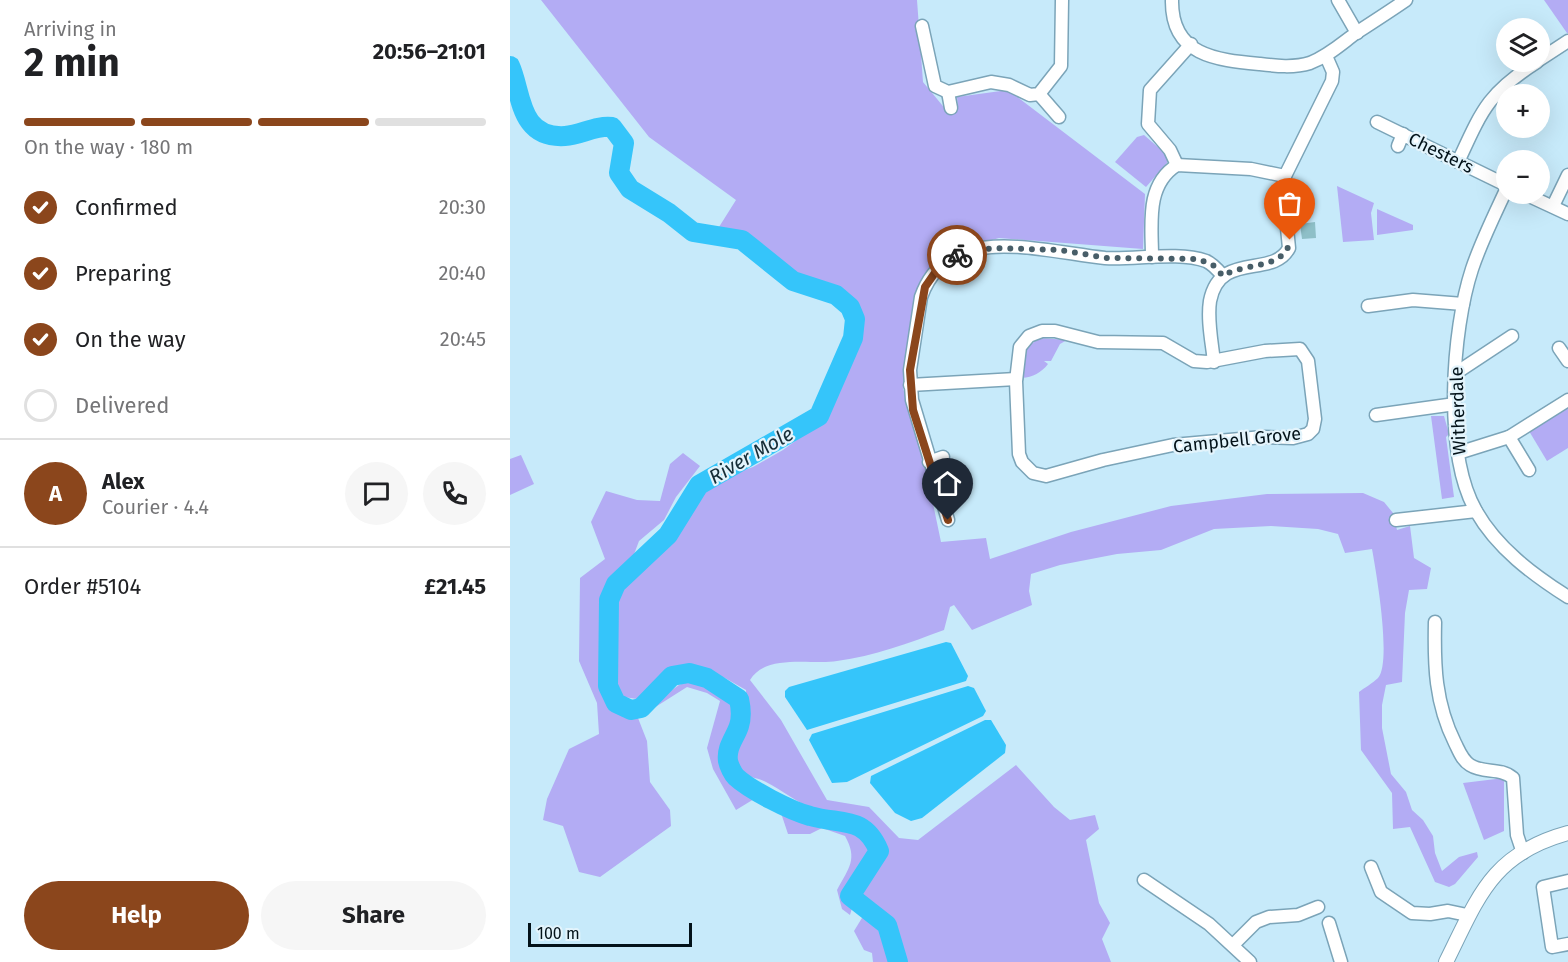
<!DOCTYPE html>
<html lang="en">
<head>
<meta charset="utf-8">
<style>
	:root { --surface:#fff; --page:#f6f6f6; --text:#202124; --muted:#757577; --line:#e0e0e0; --accent:#8b461c }
	body { margin:0; font-family:"Fira Sans",sans-serif; background:var(--page); color:var(--text); height:100vh; display:flex; flex-direction:column; font-size:22px; white-space:nowrap }
	* { box-sizing:border-box; margin:0 }
	p { font-size:20px; color:var(--muted) }
	.icon { flex:none; width:33px; height:33px; fill:none; stroke:currentColor; stroke-width:2; stroke-linecap:round; stroke-linejoin:round }
	.map { position:relative; flex:1; overflow:hidden }
	.details { display:flex; flex-direction:column; background:var(--surface); width:510px }
	.details>* { flex:none }
	.controls { position:absolute; left:986px; top:18px; display:grid; gap:12px }
	.controls a { display:grid; place-items:center; width:54px; height:54px; border-radius:50%; background:var(--surface); box-shadow:0 6px 24px #0002; font-size:30px }
	.scale { position:absolute; left:18px; bottom:15px; width:164px; box-sizing:border-box; padding-left:6px; border:3px solid #031219; border-top:0; font-size:16px; line-height:21px; white-space:nowrap; color:#031219; -webkit-text-stroke:4px #e3f4fc; paint-order:stroke }
	.pin { position:absolute; display:grid; place-items:center; width:51px; height:51px; color:#fff; margin:-62px -26px; border-radius:50% 50% 50% 0; rotate:-45deg; box-shadow:0 0 6px #0007 }
	.pin .icon { rotate:45deg }
	.courier { position:absolute; display:grid; place-items:center; width:60px; height:60px; margin:-30px; border:4px solid #8b461c; border-radius:50%; background:#fff; color:#222; box-shadow:0 2px 8px #0007 }
	.summary em { font-style:normal; font-weight:700 }
	.summary div { display:flex; flex-direction:column-reverse }
	.summary { display:flex; align-items:center; justify-content:space-between; height:102px; padding:0 24px }
	h1 { font-size:39px; font-weight:700; line-height:45px }
	.bar { display:grid; grid-template-columns:repeat(4,1fr); gap:9px 6px; align-content:center; height:72px; padding:0 24px }
	.bar i { height:8px; border-radius:4px; background:var(--line) }
	.bar .active { background:var(--accent) }
	.bar p { grid-column:span 4 }
	.line { display:flex; align-items:center; gap:15px; padding:0 24px; border-top:2px solid var(--line) }
	.line div { flex:1 }
	.round { display:grid; place-items:center; flex:none; width:63px; height:63px; border-radius:32px; background:var(--page) }
	ol { padding:0 24px; list-style:none }
	li { display:flex; align-items:center; gap:18px; height:66px }
	li p { margin-inline-start:auto }
	li .icon { padding:6px; border-radius:50%; background:var(--accent); color:#fff; stroke-width:4 }
	li:last-child { color:var(--muted) }
	li i { width:33px; height:33px; border:3px solid var(--line); border-radius:50% }
	.action { display:flex; gap:12px; margin-top:auto; padding:12px 24px }
	.action a { flex:1; height:69px; border-radius:36px; background:var(--accent); color:#fff; font-size:24px; font-weight:700; line-height:69px; text-align:center }
	.action a+a { background:var(--page); color:var(--text) }
	main { display:flex; flex:1; min-height:0 }
	.map>svg:first-child { display:block }
	.green { fill:#b3acf4 }
	.water { fill:#35c5fa }
	.lines { fill:none; stroke-linecap:round; stroke-linejoin:round }
	.stream { stroke:#35c5fa; stroke-width:3 }
	.river { stroke:#35c5fa; stroke-width:20 }
	.building { fill:#8ebfc7 }
	.minor-casing { stroke:#7ba4b8; stroke-width:15 }
	.tertiary-casing { stroke:#7ba4b8; stroke-width:16 }
	.minor { stroke:#fff; stroke-width:12 }
	.tertiary { stroke:#fff; stroke-width:14 }
	.done { stroke:#485e68; stroke-width:6; stroke-dasharray:0 10.8 }
	.route { stroke:#8b461c; stroke-width:8 }
	.labels { text-anchor:middle; stroke-width:4.5; stroke-linejoin:round; paint-order:stroke }
	.street-label { font-size:18px; fill:#031219; stroke:#e3f4fc }
	.water-label { font-size:20px; font-style:italic; fill:#162d37; stroke:#e3f4fc }
</style>
</head>
<body>
<main>
<section class="details">
<div class="summary"><div><h1>2 min</h1><p>Arriving in</p></div><em>20:56–21:01</em></div>
<div class="bar"><i class="active"></i><i class="active"></i><i class="active"></i><i></i><p>On the way · 180 m</p></div>
<ol>
<li><svg class="icon" aria-label="check" viewBox="0 0 24 24"><path d="M5 12l5 5 9-10"/></svg>Confirmed<p>20:30</p></li>
<li><svg class="icon" aria-label="check" viewBox="0 0 24 24"><path d="M5 12l5 5 9-10"/></svg>Preparing<p>20:40</p></li>
<li><svg class="icon" aria-label="check" viewBox="0 0 24 24"><path d="M5 12l5 5 9-10"/></svg>On the way<p>20:45</p></li>
<li><i></i>Delivered</li>
</ol>
<div class="line" style="height:108px"><b class="round" style="background:var(--accent);color:#fff">A</b><div><b>Alex</b><p>Courier · 4.4</p></div><a class="round"><svg class="icon" aria-label="chat" viewBox="0 0 24 24"><path d="M4 5h16v11H9l-5 4z"/></svg></a><a class="round"><svg class="icon" aria-label="phone" viewBox="0 0 24 24"><path d="M5 4h4l2 5-3 2q2 4 5 5l2-3 5 2v4C11 20 4 13 5 4z"/></svg></a></div>
<div class="line" style="height:78px"><div>Order #5104</div><b>£21.45</b></div>
<div class="action"><a>Help</a><a>Share</a></div>
</section>
<div class="map">
<svg width="1058" height="962" viewBox="0 0 1058 962">
	<rect width="100%" height="100%" fill="#c7eafa"/>
	<g class="green">
		<path d="M31 0H407L413 82 437 111 448 110 447 97 498 90 635 194 633 249 489 238 434 254 413 278 403 311 393 388 416 470 431 542 476 538 480 559 561 532 661 506 757 494 853 493 874 502 883 513 887 530 900 526 904 558 921 568 917 589 899 590 895 613 892 682 876 685 872 705V728L881 774 896 792 902 810 913 820 923 836 925 853 932 871 949 857 967 852 968 857 945 884 939 887 925 882 900 827 883 829 882 793 851 750 849 692C854 688 863 683 868 678 882 662 866 571 862 549L835 553 828 534 808 529 761 526 704 529 651 550 607 554 550 565 521 574 519 591 522 605 462 630 444 605 440 607 434 630C399 643 364 656 327 661 302 665 256 653 240 680L271 720 317 800 359 807 389 838 408 840 506 765 544 807 560 820 585 815 589 829 576 840 589 903 600 923 592 939 601 962H393L382 926 351 899 348 887 371 860 376 848C363 807 337 820 305 809 287 803 272 790 256 782 244 776 239 779 227 770L222 749C233 729 237 713 236 690L215 678 175 665 153 672 143 686 127 699 114 697 106 687 102 662V614L110 589 166 531 192 488 212 478 243 467 273 450 314 420 350 331 349 314 339 296 320 285 286 276 242 237 209 227 226 200 139 137Z"/>
		<path d="M1034 0H1058V33H1057Z"/>
		<path d="M634 135 657 155V163L636 187 605 162 627 137Z"/>
		<path d="M827 186 864 203 861 213 864 240 833 242Z"/>
		<path d="M867 209 903 225V230L867 235Z"/>
		<path d="M531 338 557 340 550 344 541 361H534L538 364C531 373 523 377 512 378 512 359 512 347 531 338Z"/>
		<path d="M1058 407V448L1037 461 1019 431Z"/>
		<path d="M921 416H934L939 434 936 437 944 497 932 499Z"/>
		<path d="M173 453 190 466 166 497 154 520 129 541 123 557 97 583C93 625 87 670 103 709L124 717 169 685 181 680 209 692 224 704 223 724 214 743 213 762 224 784 249 796 226 810 203 769 197 748 210 701 197 693 177 687 128 718 137 741 140 782 160 810 161 826 90 877 69 872 53 826 33 820 37 799 59 749 89 734 87 703 69 661 70 578 95 559 81 522 96 491 127 500 150 501 160 464Z"/>
		<path d="M11 455 24 484 0 495V459Z"/>
		<path d="M994 778V831L974 840 953 783Z"/>
		<path d="M279 811 300 823 337 827 356 836 363 851C356 869 343 877 335 894L342 908 340 915 332 909 327 890C339 868 348 859 335 836L312 828 300 834H278L271 813Z"/>
		<path d="M355 913 369 924 381 962H363L362 953 354 950 344 931Z"/>
	</g>
	<g class="water">
		<path d="M436 642 441 643 458 676 456 681 297 730 275 697V691L279 687Z"/>
		<path d="M458 686 464 688 476 711 473 716 337 782 322 783 299 740 302 734Z"/>
		<path d="M475 720H481L496 745 495 753 412 818 401 821 385 813 360 783 361 776Z"/>
	</g>
	<g class="lines">
		<path class="stream" d="M387 962 388 961"/>
		<path class="river" d="M0 66C12 92 8 139 55 136 71 135 86 125 102 127L114 143 109 173 120 189 159 213 183 232 232 240 283 281 326 295 340 307 345 319 343 338 309 416 189 485 158 535 106 584 99 600 98 686 106 703 121 710 131 708 162 676 179 673 197 678 229 699C231 708 232 717 229 726 225 738 216 747 218 761 219 766 223 774 226 777 240 790 281 811 300 816 331 825 354 815 369 851L340 896 377 925 388 962"/>
	</g>
	<path class="building" d="M805 222 806 238 792 239 790 224Z"/>
	<g class="lines">
		<g class="minor-casing">
			<g id="minor">
				<path d="M662 0C661 56 707 60 750 64 766 66 784 68 800 63 818 56 831 44 846 33 863 22 880 11 896 0"/>
				<path d="M828 0 847 33"/>
				<path d="M412 26 425 86 438 92 481 82 499 85 520 95 529 94 551 66 552 0"/>
				<path d="M1029 60 1058 41"/>
				<path d="M438 92 441 108"/>
				<path d="M529 94 549 117"/>
				<path d="M867 122 996 185"/>
				<path d="M888 146 893 134"/>
				<path d="M948 162C972 110 978 93 1027 62"/>
				<path d="M667 165 660 150 638 124 640 90 681 44"/>
				<path d="M996 190C984 216 971 242 962 269 942 330 933 453 966 511 987 548 1022 574 1058 597"/>
				<path d="M1015 194 1058 214"/>
				<path d="M1043 206 1058 175"/>
				<path d="M642 257C642 225 635 185 667 165L741 169 775 176"/>
				<path d="M858 306 903 300 953 304"/>
				<path d="M532 331H545L588 342 653 343 684 361 697 362 755 351 790 349 798 361 805 419 803 429 798 434 783 438 753 437 663 445 593 460 536 476 523 473 512 462 509 454 506 381 510 347 519 336Z"/>
				<path d="M1049 348 1058 361"/>
				<path d="M704 362C702 343 697 320 700 301 710 250 763 279 779 248L773 188 775 176 822 81 823 72 816 56"/>
				<path d="M946 373 1002 336"/>
				<path d="M400 385 506 379"/>
				<path d="M866 415 945 404"/>
				<path d="M999 437 1019 470"/>
				<path d="M948 453 999 437 1058 400"/>
				<path d="M419 462 433 457"/>
				<path d="M438 520 402 400 400 370 411 297C419 274 435 258 458 251 497 239 555 254 595 258 625 260 668 251 696 261 703 264 708 270 713 276"/>
				<path d="M886 520 966 511"/>
				<path d="M925 622C924 665 925 703 945 743 949 751 952 760 960 765 974 774 990 767 1003 778L1007 835 1013 853"/>
				<path d="M861 867 871 892 902 913 920 914 938 911 957 915"/>
				<path d="M634 880 699 924 740 962"/>
				<path d="M1058 881 1033 887 1042 947 1058 944"/>
				<path d="M819 923 831 962"/>
				<path d="M723 945 746 922 759 917 788 915 808 907"/>
			</g>
		</g>
		<g class="tertiary-casing">
			<path id="tertiary" d="M936 962C968 898 981 854 1058 833"/>
		</g>
		<use href="#minor" class="minor"/>
		<use href="#tertiary" class="tertiary"/>
	</g>
	<g class="lines">
		<path class="done" d="M447 255 482 248 550 250 597 258 688 259 703 265 713 276C734 262 776 270 780 240"/>
		<path class="route" d="M438 520 403 410 400 370 415 287 429 267 447 255"/>
	</g>
	<g class="labels">
		<g class="street-label">
			<text transform="translate(931 153) rotate(26)" y="6">Chesters</text>
			<text transform="translate(948 411) rotate(-92)" y="6">Witherdale</text>
			<text transform="translate(727 440) rotate(-6)" y="6">Campbell Grove</text>
		</g>
		<g class="water-label">
			<text transform="translate(241 455) rotate(-30)" y="7">River Mole</text>
		</g>
	</g>
</svg>
<div class="controls">
<a><svg class="icon" aria-label="layers" viewBox="0 0 24 24"><path d="M12 4l9 5-9 5-9-5zM3 14l9 5 9-5"/></svg></a>
<a>+</a>
<a>−</a>
</div>
<div class="scale">100 m</div>
<div class="pin" style="left:780px;top:240px;background:#ea580c"><svg class="icon" aria-label="bag" viewBox="0 0 24 24"><path d="M5 8h14l-1 12H6zM9 8a3 3 0 0 1 6 0"/></svg></div>
<div class="pin" style="left:438px;top:520px;background:#1f2937"><svg class="icon" aria-label="home" viewBox="0 0 24 24"><path d="M3 11l9-7 9 7M6 9v11h12V9"/></svg></div>
<div class="courier" style="left:447px;top:255px"><svg class="icon" aria-label="bike" viewBox="0 0 24 24"><circle cx="6" cy="16" r="4"/><circle cx="18" cy="16" r="4"/><path d="M6 16l4-8h5l3 8M10 8l3 8H6M13 5h3"/></svg></div>
</div>
</main>
</body>
</html>
